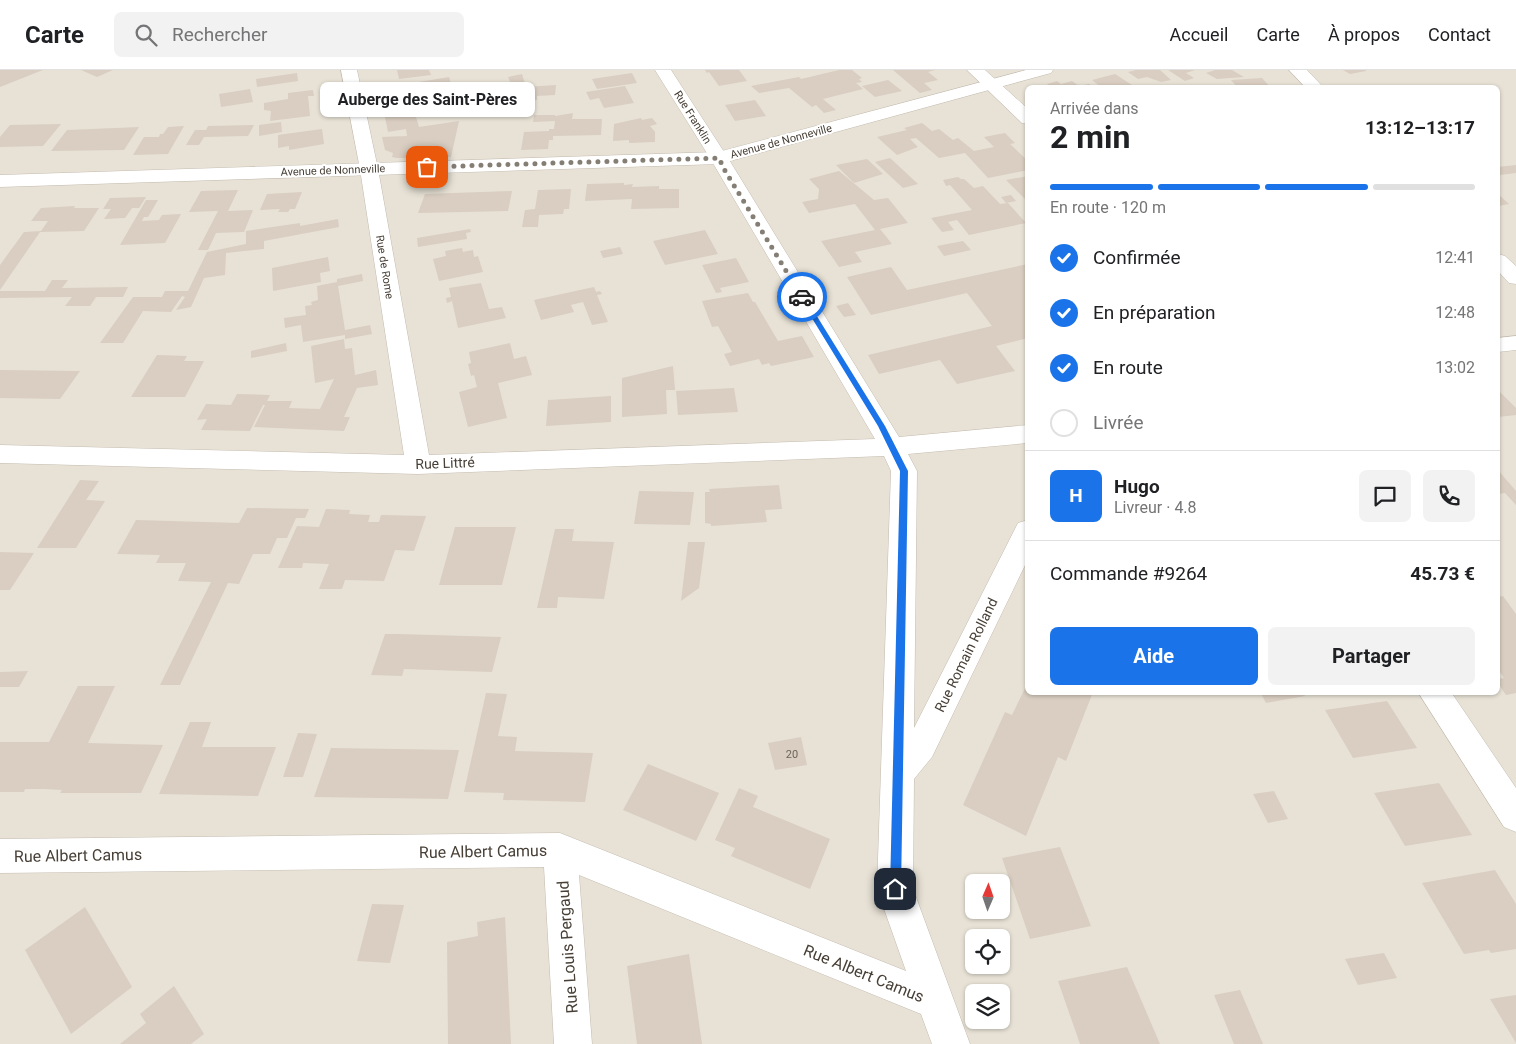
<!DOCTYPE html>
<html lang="fr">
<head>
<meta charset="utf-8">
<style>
	:root { --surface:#fff; --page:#f2f2f2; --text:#202124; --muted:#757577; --line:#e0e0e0; --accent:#1a73e8 }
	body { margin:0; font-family:Roboto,sans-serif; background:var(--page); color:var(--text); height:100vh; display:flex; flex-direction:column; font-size:19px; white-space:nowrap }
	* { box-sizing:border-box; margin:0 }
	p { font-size:16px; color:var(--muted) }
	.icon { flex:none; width:28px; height:28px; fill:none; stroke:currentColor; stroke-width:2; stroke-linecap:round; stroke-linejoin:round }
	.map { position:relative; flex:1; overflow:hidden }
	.details { position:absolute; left:1025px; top:15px; width:475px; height:610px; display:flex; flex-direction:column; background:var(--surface); border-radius:8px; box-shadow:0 1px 4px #0004 }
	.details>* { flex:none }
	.needle { width:32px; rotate:2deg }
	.fabs { position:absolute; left:965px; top:804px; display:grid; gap:10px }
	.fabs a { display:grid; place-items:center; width:45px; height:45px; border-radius:8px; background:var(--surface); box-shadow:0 1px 4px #0004; font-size:25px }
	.pin { position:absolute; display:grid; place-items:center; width:42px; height:42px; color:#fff; margin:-21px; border-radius:10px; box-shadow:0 2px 8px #0006 }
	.courier { position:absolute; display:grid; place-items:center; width:50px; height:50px; margin:-25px; border:4px solid #1a73e8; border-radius:50%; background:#fff; color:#222; box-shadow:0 1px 6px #0007 }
	.bubble { position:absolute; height:35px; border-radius:8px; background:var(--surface); box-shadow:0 1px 4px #0004; font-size:16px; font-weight:700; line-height:35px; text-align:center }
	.overview em { font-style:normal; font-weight:700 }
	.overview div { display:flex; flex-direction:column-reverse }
	.overview { display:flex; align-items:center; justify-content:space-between; height:85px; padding:0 25px }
	h1 { font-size:32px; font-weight:700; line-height:38px }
	.bar { display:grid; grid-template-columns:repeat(4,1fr); gap:8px 5px; align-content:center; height:60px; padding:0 25px }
	.bar i { height:6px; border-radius:4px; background:var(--line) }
	.bar .current { background:var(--accent) }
	.bar p { grid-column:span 4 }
	.line { display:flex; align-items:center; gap:12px; padding:0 25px; border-top:1px solid var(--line) }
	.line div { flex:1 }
	.round { display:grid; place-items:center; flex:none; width:52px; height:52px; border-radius:8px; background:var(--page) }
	ol { padding:0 25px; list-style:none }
	li { display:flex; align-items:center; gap:15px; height:55px }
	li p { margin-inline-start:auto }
	li .icon { padding:5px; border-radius:50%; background:var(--accent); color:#fff; stroke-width:4 }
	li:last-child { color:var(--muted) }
	li i { width:28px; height:28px; border:2px solid var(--line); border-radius:50% }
	.primary-button { display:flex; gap:10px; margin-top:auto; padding:10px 25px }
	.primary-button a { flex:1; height:58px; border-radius:8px; background:var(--accent); color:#fff; font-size:20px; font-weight:700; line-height:58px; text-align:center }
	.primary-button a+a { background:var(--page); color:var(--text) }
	header { display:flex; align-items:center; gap:30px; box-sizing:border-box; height:70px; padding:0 25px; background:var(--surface); border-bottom:1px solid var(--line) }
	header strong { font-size:24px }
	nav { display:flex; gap:28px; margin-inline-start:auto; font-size:18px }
	.search { width:350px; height:45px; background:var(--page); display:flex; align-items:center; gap:12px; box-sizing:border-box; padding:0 18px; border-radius:8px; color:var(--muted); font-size:19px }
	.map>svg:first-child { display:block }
	.residential { fill:#e8e2d6; fill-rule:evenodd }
	.building { fill:#d9cec1 }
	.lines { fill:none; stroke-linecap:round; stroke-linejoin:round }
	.minor-casing { stroke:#c3baae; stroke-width:1 }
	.tertiary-casing { stroke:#c3baae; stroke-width:1 }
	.minor { fill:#fff; fill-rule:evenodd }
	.tertiary { fill:#fff; fill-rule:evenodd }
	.route { fill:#1a73e8 }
	.done { stroke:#847e75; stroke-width:5; stroke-dasharray:0 9 }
	.labels { text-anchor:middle; stroke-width:4; stroke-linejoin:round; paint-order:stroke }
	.far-street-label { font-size:11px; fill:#484037; stroke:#fff }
	.number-label { font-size:11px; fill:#6c645a }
	.street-label { font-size:14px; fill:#484037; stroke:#fff }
	.near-street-label { font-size:16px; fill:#484037; stroke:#fff }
</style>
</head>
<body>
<header>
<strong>Carte</strong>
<div class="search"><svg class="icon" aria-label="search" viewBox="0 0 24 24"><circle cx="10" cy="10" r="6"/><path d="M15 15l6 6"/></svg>Rechercher</div>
<nav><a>Accueil</a><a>Carte</a><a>À propos</a><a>Contact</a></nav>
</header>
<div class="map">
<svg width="1516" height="974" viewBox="0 0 1516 974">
	<rect width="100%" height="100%" fill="#f4f0e8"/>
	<path class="residential" d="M0 0H1516V974H0ZM1028 18H1498V622H1028ZM974 812H1001V840H974ZM974 868H1001V895H974ZM974 922H1001V950H974Z"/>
	<g class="building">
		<path d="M0 0H43L0 17Z"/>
		<path d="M81 0H113L97 7Z"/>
		<path d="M397 0H429L431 5 399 9Z"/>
		<path d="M705 0H739L747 11 719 16 709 2 707 3Z"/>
		<path d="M839 0H852L862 8 859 9 862 12 856 13 863 19 823 29 836 40 824 43 816 35 812 37 789 18 759 23 751 16 799 7 801 9Z"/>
		<path d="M893 0H935L928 2 938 10 924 13 932 20 920 23Z"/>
		<path d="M1136 0H1160L1171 10 1161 12 1147 7 1138 9 1128 2Z"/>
		<path d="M1168 0H1195L1186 3 1194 8 1185 11Z"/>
		<path d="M1215 0H1232L1244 7 1217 9 1206 3Z"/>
		<path d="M1343 0H1366V1L1350 4Z"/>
		<path d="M297 3 298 11 257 17 256 9Z"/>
		<path d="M632 3 637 13 597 19 592 9Z"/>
		<path d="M522 4 526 17 556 15 555 25 537 26V30L510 32 508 41H466L469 34 496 33 499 21 513 19 508 7Z"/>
		<path d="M1115 4 1135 17 1102 18 1092 10Z"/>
		<path d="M449 7 453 21 423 26 419 12Z"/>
		<path d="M1262 8 1271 18H1238L1231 10Z"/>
		<path d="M888 10 902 21 875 27 862 16Z"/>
		<path d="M1057 11 1061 14 1072 11 1079 16 1089 14 1094 18H1052L1047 14Z"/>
		<path d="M625 16 634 33 604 38 599 28 590 30 586 22Z"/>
		<path d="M250 19 253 32 221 37 219 24Z"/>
		<path d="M313 20 314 26H308L310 46 270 51 271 41 264 40V33L288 29V23Z"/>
		<path d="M489 24 490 29 464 32 465 28Z"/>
		<path d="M755 30 766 46 735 51 725 35Z"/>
		<path d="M413 37 419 57 459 51 451 87 396 88 392 87 393 83 385 80 382 67 407 66 406 59 388 62 384 42Z"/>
		<path d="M573 43 572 49H602L601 65 553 66V70H549L548 79 521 80 524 62 549 61V59H554L555 51 533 52 534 45H555V46Z"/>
		<path d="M641 48 642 50 652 48 657 54 650 56 655 62V72L629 73V70L613 71 614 54Z"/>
		<path d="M281 52 282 62 259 66V55Z"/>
		<path d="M922 53 932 61 939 59 953 70 958 68 974 81 994 77 984 67 1005 63 1015 73 1010 74 1028 91V100L988 108 965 83 939 88 916 68 910 69 918 77 897 85 877 67 907 60 904 58Z"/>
		<path d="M61 54 43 76 0 77V67L10 55Z"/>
		<path d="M254 55 248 66 204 67 199 75H186L195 60H206L208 56Z"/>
		<path d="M184 56 168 84 133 85 144 67H159L160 64H163L168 57Z"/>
		<path d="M139 57 124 80 51 81 67 60Z"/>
		<path d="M322 59 324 74 289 80V76L278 78V65Z"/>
		<path d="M890 88 918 114 903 118 875 92Z"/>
		<path d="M867 89 883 104 854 113 836 95Z"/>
		<path d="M1516 95V103L1500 105 1498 102V97Z"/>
		<path d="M839 101 874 130 888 128 908 153 880 159 892 174 855 182 862 192 839 197 821 171 875 160 855 134 809 143 802 132 818 129 819 119 809 109Z"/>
		<path d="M1028 106V132L1006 110Z"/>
		<path d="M958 107 961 109H964L974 118 983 116 1000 134 1008 133 1026 153 969 165 957 150 948 152 954 160 942 162 931 148 972 140 950 115 946 116 943 110Z"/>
		<path d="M624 113V115L633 114 632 117 659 116V119H679V138L631 139 632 129 585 131 587 114Z"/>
		<path d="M571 119 569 139H564L563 144 539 145 538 157H522L525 140 535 139 538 120Z"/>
		<path d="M238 120 228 141 253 140 244 162 216 163 208 180H198L218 141 189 142 201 121Z"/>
		<path d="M512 121 508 141 418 143 425 124Z"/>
		<path d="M302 122 295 139H290L288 142H278L280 139 260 140 267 124Z"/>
		<path d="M1498 124 1509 134 1498 136Z"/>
		<path d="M1011 125 1016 131 1006 133 1001 127Z"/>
		<path d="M146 127 139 138H132L125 148 104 149 111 139H103L110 128Z"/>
		<path d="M146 130H158L148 147H144L142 151 159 150 162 145 181 144 165 173 120 175Z"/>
		<path d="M75 136 74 138H99L84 161 40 162 0 220V195L24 162 41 161 48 151H31L41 138Z"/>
		<path d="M338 149 339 157 264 171V179L226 183 225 205 204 208 191 237 176 240 185 227 182 226 171 242 143 241 123 273H100L133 227H162L165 221H188L207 182 246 174V161L300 153V156Z"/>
		<path d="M470 159 471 162 466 163 467 169 418 177 417 168Z"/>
		<path d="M705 160 718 184 665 195 653 171Z"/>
		<path d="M963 171 971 180 944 186 937 176Z"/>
		<path d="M620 177 623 184 603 188 600 181Z"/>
		<path d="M462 178 463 182 473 180 474 187 478 186 483 202 439 211 433 189 446 186 445 181Z"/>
		<path d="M328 187 330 201 320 203 321 212 273 221 272 198Z"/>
		<path d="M736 188 749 212 720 218 722 222 716 223 702 195Z"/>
		<path d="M1028 194V268L996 276 1015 301 957 314 940 290 879 304 868 285 992 256 967 223 871 245 847 207 891 197 907 220Z"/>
		<path d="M362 204 363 211 338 216 345 260 370 255 372 264 345 269V265L303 272 301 255 285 258 284 248 306 245 305 236 312 235 311 232 318 230 317 216 337 212V209Z"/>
		<path d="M52 210H68L62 218 128 217 123 227H96L90 236H65L72 227 0 228V221H45Z"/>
		<path d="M481 213 489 239 502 237 506 248 458 258 452 231 447 233 446 228 451 227 449 218Z"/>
		<path d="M594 217 596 222 600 221 602 224 597 225 608 252 592 255 583 232 571 235 574 242 541 250 534 230Z"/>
		<path d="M748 223 753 232H755L778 271 802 266 814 287 771 296 769 293 762 295 759 289 730 296 724 284 732 282 718 256 712 257 702 231Z"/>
		<path d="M848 233 856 245 844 247 836 236Z"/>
		<path d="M344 269 345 279 352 278 355 305 376 300 378 315 357 318 344 347H350L344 361 254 357 265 335H263L250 361 201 360 207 349 197 350 206 334 231 335 237 324 270 325 267 331H292L289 338 320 339 334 309 315 313 311 276Z"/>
		<path d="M286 273 287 281 251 288V281Z"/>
		<path d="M510 273 514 289 526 286 532 305 498 313 507 348 468 357 459 322 477 317 474 305 471 306 468 294 471 293 469 282Z"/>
		<path d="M157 285 187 286 184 291H204L185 327H131Z"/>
		<path d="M673 296 675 320H666L667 344 622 347V308Z"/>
		<path d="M0 300 80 301 60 329 0 328Z"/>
		<path d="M734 318 738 342 678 345 676 321Z"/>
		<path d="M1498 320 1516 338V345L1498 347Z"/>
		<path d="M611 326V352L546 356 548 330Z"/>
		<path d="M1498 400 1516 421V435L1505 423 1498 424Z"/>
		<path d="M80 410 99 411 86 430 105 431 76 478H37Z"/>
		<path d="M779 415 782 439 765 440 767 452 711 456V454L705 453V422H710L709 419Z"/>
		<path d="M639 421 694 422 690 455 634 454Z"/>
		<path d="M247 438 309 439 305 448H296L287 468H277L270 484H253L239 514 228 513 180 615H160L211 512 178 511 186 493H156L160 485 117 484 136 450 239 453Z"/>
		<path d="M326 439 350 440 349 444 370 445 368 452H379L381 445 426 446 414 481 395 480 384 511 345 510 342 519H319L329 494 303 493 302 498H278L297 456 319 457Z"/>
		<path d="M455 457H516L502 515H439Z"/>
		<path d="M555 459H574L572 471 614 472 604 529 558 527 557 538H537Z"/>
		<path d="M688 472H705L699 518 681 531Z"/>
		<path d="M0 482 34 483 10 520H0Z"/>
		<path d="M1503 526 1516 544V623L1506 625 1498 613V609L1504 608 1498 599V527Z"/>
		<path d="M385 564H397L501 567 492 602 404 599 402 606 371 605Z"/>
		<path d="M28 601 19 617H0V602Z"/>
		<path d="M1028 612V622H1093L1066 691 1058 687 1026 766 963 735 1005 642 1012 645Z"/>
		<path d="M78 616H115L88 673 163 675 141 723H60L62 720 44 719H25L24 722H0V672H49Z"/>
		<path d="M1260 622H1303L1305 626 1266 633Z"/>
		<path d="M486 623 507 624 498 666 517 667 515 681 593 683 585 732 503 730 504 723 464 722Z"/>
		<path d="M1387 631 1417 678 1353 688 1325 640Z"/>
		<path d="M190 652H211L202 677H276L258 726 159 724Z"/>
		<path d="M298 663 317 664 303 707H283Z"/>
		<path d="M801 667 807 695 775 700 768 673Z"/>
		<path d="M331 678 459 680 448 729 314 727Z"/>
		<path d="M648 694 719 723 696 771 623 740Z"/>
		<path d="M1439 713 1472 765 1405 776 1374 723Z"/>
		<path d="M739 718 758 726 753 737 830 769 810 819 731 786 735 778 715 770Z"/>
		<path d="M1274 721 1288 749 1268 753 1253 724Z"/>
		<path d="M1060 777 1091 856 1030 869 1002 788Z"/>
		<path d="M1495 800 1516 834V879L1491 883 1489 880 1464 884 1422 813Z"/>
		<path d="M372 834 404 835 390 893 357 891Z"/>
		<path d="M85 837 132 917 71 964 25 880Z"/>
		<path d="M505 847 511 974H448L447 872 478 866 477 852Z"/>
		<path d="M1384 883 1397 908 1358 915 1345 889Z"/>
		<path d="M689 884 702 974H637L627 896Z"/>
		<path d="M1127 897 1160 974H1080L1058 911Z"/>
		<path d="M174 916 204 964 191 974H120L146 953 140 944Z"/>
		<path d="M1240 920 1263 974H1234L1214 925Z"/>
		<path d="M1516 925V973L1490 929Z"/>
	</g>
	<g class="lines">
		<g class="minor-casing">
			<g id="minor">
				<path d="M341 0H357L378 99 429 385 875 369 710 88 655 0H671L728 88 899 367 1028 355V373L908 384 917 401 914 658 1018 453 1028 450V489L932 687 914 709 913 819 970 974H932L921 944 579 805 592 974H554L544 797 0 803V769L560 763 906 901 877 819 891 401 884 386 418 404 0 393V375L404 385 360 99Z"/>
				<path d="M967 0H985L1028 39V54L1022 53Z"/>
				<path d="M1289 0H1307L1324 18H1306Z"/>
				<path d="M1498 184 1505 186 1516 196V214L1509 213 1498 201Z"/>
				<path d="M1516 266V280L1498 282V268Z"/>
				<path d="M1418 622H1451L1516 718V762L1504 757Z"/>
			</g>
		</g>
		<g class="tertiary-casing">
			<path id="tertiary" d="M1026 0H1053L1051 3 719 94 0 117V105L718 82Z"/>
		</g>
		<use href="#minor" class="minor"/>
		<use href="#tertiary" class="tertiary"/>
	</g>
	<path class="route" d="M800 225 805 227 885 356 908 401 901 819 899 823 895 825 892 823 890 819 900 401 878 356 799 227Z"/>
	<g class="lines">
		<path class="done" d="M427 97 719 88 724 99 802 227"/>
	</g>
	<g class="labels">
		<g class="far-street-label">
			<text transform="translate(693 47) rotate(58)" y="4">Rue Franklin</text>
			<text transform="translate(781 71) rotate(-15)" y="4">Avenue de Nonneville</text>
			<text transform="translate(333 100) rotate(-2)" y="4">Avenue de Nonneville</text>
			<text transform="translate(385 197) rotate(81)" y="4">Rue de Rome</text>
		</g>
		<g class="number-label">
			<text x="792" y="688">20</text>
		</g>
		<g class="street-label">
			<text transform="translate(445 393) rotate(-2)" y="5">Rue Littré</text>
			<text transform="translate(966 585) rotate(-64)" y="5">Rue Romain Rolland</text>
		</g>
		<g class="near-street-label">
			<text transform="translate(483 781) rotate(-1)" y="6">Rue Albert Camus</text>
			<text transform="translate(78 785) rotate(-1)" y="6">Rue Albert Camus</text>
			<text transform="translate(567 877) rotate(-94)" y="6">Rue Louis Pergaud</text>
			<text transform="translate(864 903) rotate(22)" y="6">Rue Albert Camus</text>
		</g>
	</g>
</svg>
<div class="fabs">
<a><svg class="needle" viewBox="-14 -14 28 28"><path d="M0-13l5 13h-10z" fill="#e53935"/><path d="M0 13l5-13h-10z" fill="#757577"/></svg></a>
<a><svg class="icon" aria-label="locate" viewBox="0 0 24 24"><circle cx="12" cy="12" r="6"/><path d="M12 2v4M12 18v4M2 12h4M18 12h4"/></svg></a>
<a><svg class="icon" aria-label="layers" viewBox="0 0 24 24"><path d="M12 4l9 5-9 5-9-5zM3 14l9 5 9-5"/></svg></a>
</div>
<div class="pin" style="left:427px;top:97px;background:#ea580c"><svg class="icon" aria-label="bag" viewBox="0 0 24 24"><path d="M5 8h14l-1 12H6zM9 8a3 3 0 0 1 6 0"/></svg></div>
<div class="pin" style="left:895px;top:819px;background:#1f2937"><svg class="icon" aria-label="home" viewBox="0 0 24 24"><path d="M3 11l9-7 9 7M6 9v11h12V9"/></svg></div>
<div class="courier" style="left:802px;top:227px"><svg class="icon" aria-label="car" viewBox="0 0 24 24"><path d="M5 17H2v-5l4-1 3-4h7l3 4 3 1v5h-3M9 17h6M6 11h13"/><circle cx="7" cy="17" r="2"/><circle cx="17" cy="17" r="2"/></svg></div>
<div class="bubble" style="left:320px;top:12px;width:215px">Auberge des Saint-Pères</div>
<section class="details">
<div class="overview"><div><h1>2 min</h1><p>Arrivée dans</p></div><em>13:12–13:17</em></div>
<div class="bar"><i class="current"></i><i class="current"></i><i class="current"></i><i></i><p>En route · 120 m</p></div>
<ol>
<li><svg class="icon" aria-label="check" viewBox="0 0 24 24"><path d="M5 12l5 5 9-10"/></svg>Confirmée<p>12:41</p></li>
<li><svg class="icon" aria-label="check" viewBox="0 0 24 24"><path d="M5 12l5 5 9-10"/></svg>En préparation<p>12:48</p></li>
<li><svg class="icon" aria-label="check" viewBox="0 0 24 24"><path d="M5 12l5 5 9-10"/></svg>En route<p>13:02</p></li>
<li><i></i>Livrée</li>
</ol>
<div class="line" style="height:90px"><b class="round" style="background:var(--accent);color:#fff">H</b><div><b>Hugo</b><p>Livreur · 4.8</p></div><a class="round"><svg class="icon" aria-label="chat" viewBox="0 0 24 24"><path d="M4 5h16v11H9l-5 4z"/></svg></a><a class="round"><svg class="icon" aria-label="phone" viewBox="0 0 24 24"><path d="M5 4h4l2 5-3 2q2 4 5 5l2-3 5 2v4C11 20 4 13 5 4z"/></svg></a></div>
<div class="line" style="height:65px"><div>Commande #9264</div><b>45.73 €</b></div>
<div class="primary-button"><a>Aide</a><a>Partager</a></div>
</section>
</div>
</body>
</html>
